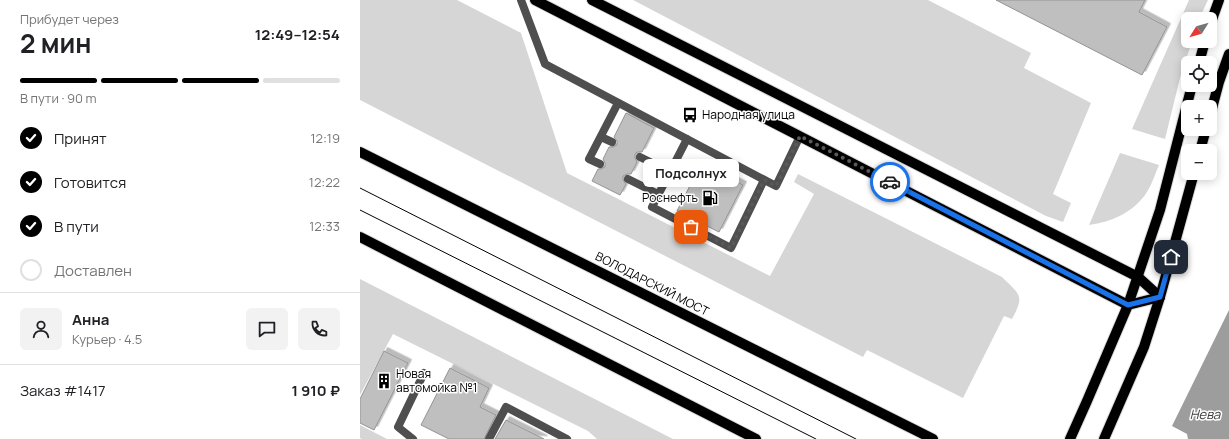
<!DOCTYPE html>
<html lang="ru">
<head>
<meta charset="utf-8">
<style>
	:root { --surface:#fff; --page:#f2f2f2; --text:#202124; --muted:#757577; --line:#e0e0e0; --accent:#000 }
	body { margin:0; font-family:Manrope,sans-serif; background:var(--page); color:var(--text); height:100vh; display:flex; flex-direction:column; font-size:15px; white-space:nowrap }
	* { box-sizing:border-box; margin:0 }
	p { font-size:13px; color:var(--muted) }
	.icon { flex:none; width:22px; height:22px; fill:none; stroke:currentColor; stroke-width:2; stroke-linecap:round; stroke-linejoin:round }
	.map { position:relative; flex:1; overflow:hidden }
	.sheet { display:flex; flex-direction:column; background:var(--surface); width:360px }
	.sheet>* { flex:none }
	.needle { width:26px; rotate:233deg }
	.tools { position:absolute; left:821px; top:12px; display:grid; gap:8px }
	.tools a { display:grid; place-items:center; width:36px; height:36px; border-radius:6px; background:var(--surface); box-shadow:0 2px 10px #0003; font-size:20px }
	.pin { position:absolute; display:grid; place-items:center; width:34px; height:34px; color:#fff; margin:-17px; border-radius:8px; box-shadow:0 2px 6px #0006 }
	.courier { position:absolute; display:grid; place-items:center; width:40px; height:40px; margin:-20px; border:3px solid #1a73e8; border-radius:50%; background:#fff; color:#222; box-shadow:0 1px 5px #0007 }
	.bubble { position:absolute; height:28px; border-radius:6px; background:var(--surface); box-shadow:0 2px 10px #0003; font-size:13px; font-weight:700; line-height:28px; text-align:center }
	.headline em { font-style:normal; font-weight:700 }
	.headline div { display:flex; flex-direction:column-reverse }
	.headline { display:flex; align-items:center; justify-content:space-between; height:68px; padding:0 20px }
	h1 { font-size:26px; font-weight:700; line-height:30px }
	.bar { display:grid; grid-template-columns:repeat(4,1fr); gap:6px 4px; align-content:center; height:48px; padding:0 20px }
	.bar i { height:5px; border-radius:3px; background:var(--line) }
	.bar .active { background:var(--accent) }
	.bar p { grid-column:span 4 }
	.line { display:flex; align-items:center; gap:10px; padding:0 20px; border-top:1px solid var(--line) }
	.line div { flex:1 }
	.round { display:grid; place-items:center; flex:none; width:42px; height:42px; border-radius:6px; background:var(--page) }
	ol { padding:0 20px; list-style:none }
	li { display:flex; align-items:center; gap:12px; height:44px }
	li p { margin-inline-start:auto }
	li .icon { padding:4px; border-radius:50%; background:var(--accent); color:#fff; stroke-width:4 }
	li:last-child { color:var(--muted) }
	li i { width:22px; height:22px; border:2px solid var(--line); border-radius:50% }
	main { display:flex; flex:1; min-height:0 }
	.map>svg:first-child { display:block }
	.green { fill:#d6d6d6 }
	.water { fill:#9d9d9d }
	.building { fill:#bfbfbf; stroke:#939393; filter:url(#shadow) }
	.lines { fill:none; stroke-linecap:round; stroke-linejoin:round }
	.primary-casing { stroke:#dbdbdb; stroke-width:12 }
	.service { stroke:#4f4f4f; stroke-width:8 }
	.primary { stroke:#000; stroke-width:10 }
	.tram { stroke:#000; stroke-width:1 }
	.done { stroke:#595959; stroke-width:4; stroke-dasharray:0 7.2 }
	.route { stroke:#1a73e8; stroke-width:5 }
	.labels { text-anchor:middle; stroke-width:3; stroke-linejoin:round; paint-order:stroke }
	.poi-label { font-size:12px; fill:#000; stroke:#fff; text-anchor:start }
	.street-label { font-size:12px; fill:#000; stroke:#fff }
	.water-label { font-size:13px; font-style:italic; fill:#3e3e3e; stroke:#fff }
</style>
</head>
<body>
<main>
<section class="sheet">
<div class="headline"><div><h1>2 мин</h1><p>Прибудет через</p></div><em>12:49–12:54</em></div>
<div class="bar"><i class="active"></i><i class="active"></i><i class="active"></i><i></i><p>В пути · 90 m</p></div>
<ol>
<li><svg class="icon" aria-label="check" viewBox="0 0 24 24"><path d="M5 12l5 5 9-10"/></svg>Принят<p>12:19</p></li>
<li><svg class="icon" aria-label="check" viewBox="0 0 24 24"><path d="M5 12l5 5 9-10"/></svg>Готовится<p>12:22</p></li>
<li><svg class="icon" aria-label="check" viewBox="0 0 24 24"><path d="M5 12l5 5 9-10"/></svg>В пути<p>12:33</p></li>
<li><i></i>Доставлен</li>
</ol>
<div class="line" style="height:72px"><a class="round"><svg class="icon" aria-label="person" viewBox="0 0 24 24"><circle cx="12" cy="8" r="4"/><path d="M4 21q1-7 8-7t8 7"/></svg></a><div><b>Анна</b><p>Курьер · 4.5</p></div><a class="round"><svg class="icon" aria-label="chat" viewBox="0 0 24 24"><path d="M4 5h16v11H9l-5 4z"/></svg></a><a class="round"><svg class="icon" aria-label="phone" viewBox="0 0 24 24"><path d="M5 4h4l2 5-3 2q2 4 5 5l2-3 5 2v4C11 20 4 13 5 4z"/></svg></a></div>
<div class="line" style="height:52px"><div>Заказ #1417</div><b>1 910 ₽</b></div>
</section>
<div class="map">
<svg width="869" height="439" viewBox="0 0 869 439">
	<defs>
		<filter id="shadow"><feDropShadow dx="3.5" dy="-3.5" stdDeviation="0" flood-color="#0004"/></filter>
	</defs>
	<rect width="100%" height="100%" fill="#fff"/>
	<g class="green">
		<path d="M0 0H97L161 33 207 173 410 276 454 194 434 182 438 174 642 277C660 295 665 295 652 319L644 316 603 398 507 350 503 357 0 100Z"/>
		<path d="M273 0H568L671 53 664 68 731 103 693 194 711 203 703 222 686 216Z"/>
		<path d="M829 0H848L839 19H828V41H832L820 78 805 139 772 129Z"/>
		<path d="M760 153 799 165C795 174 792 184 787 192 774 212 752 222 729 225Z"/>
		<path d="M0 279 313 439H237L228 431 33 334 0 395Z"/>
		<path d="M0 425 27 439H2L0 438Z"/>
	</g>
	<path class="water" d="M869 310V439H828L827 434 812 426Z"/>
	<g class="building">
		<path d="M636 0H785L779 12 807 27 782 75Z"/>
		<path d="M266 113 294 128 282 152H277L275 154V158L277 162 271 174H267L263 176V180L266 184 260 195 232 181 238 169H241L245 167V163L243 159 249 147H253L257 145V141L254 137Z"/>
		<path d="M341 164 383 185 359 232 317 211Z"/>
		<path d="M24 351 48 363 14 430 0 423V399Z"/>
		<path d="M90 368 129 388 120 407 136 415 124 439H89L61 425Z"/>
		<path d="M146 420 184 439H135Z"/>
	</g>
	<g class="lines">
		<g class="primary-casing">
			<g id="primary">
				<path d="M175 0 768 305"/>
				<path d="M232 0 778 277 800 297"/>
				<path d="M850 25 859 0"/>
				<path d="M839 63 845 41"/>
				<path d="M850 116 859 82 869 54"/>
				<path d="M840 151 846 129"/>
				<path d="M0 152 573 439"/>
				<path d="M0 237 396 439"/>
				<path d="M768 305 800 297"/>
				<path d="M710 439 727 401 768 305 800 210 832 85"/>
				<path d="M744 439 784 347 800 297 834 173"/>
			</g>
		</g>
		<g class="service">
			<path d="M161 0 185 64 416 186 440 136"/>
			<path d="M241 137 252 142"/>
			<path d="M327 139 292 207 371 248 404 180"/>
			<path d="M280 157 310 172"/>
			<path d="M240 164 229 159 258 103"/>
			<path d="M268 179 298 194"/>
			<path d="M53 439 38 427 64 373"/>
			<path d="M129 439 146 407 207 439"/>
		</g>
		<use href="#primary" class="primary"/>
		<g class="tram">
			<path d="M0 188 496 439"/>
			<path d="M0 210 456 439"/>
		</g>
	</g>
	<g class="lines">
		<path class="done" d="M331 227 371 248 404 180 416 186 440 136 530 182"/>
		<path class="route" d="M530 182 768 305 800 297 811 257"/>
	</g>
	<defs>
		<g id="bus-bare" transform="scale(1.2)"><path d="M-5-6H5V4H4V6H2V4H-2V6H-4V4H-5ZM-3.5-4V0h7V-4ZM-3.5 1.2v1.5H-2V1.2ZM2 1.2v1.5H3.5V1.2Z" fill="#000" stroke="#fff" stroke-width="2.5" paint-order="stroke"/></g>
		<g id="fuel-bare" transform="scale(1.2)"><path d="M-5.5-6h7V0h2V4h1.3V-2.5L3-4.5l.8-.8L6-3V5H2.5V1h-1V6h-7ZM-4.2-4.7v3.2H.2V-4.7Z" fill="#000" stroke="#fff" stroke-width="2.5" paint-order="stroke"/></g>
		<g id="building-bare" transform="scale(1.2)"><path d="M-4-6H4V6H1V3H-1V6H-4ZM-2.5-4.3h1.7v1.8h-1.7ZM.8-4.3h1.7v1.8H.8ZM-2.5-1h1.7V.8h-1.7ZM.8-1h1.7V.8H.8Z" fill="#000" stroke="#fff" stroke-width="2.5" paint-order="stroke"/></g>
	</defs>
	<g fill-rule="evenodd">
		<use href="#bus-bare" x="330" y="115"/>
		<use href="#fuel-bare" x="350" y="198"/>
		<use href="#building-bare" x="24" y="381"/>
	</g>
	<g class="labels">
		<g class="poi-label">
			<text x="342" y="119">Народная улица</text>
			<text x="338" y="202" text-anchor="end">Роснефть</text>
			<text x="36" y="378">Новая<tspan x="36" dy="14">автомойка №1</tspan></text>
		</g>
		<g class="street-label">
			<text transform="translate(292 284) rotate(27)" y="4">ВОЛОДАРСКИЙ МОСТ</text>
		</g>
		<g class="water-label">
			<text x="845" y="419">Нева</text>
		</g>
	</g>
</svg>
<div class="tools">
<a><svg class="needle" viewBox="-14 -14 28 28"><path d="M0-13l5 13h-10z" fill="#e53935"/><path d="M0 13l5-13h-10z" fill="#757577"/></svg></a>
<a><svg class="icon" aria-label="locate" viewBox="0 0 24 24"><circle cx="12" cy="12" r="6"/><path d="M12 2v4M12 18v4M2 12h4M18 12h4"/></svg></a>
<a>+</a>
<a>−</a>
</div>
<div class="pin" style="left:331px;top:227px;background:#ea580c"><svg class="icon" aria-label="bag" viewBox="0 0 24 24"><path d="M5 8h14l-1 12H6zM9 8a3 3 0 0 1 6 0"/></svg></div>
<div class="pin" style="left:811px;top:257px;background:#1f2937"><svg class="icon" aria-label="home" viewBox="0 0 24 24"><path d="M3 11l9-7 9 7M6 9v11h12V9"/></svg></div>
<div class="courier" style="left:530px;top:182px"><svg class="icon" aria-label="car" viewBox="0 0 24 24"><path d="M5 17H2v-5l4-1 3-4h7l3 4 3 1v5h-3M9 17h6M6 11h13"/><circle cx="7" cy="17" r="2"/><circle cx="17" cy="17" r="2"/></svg></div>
<div class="bubble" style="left:283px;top:159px;width:96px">Подсолнух</div>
</div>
</main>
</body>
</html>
